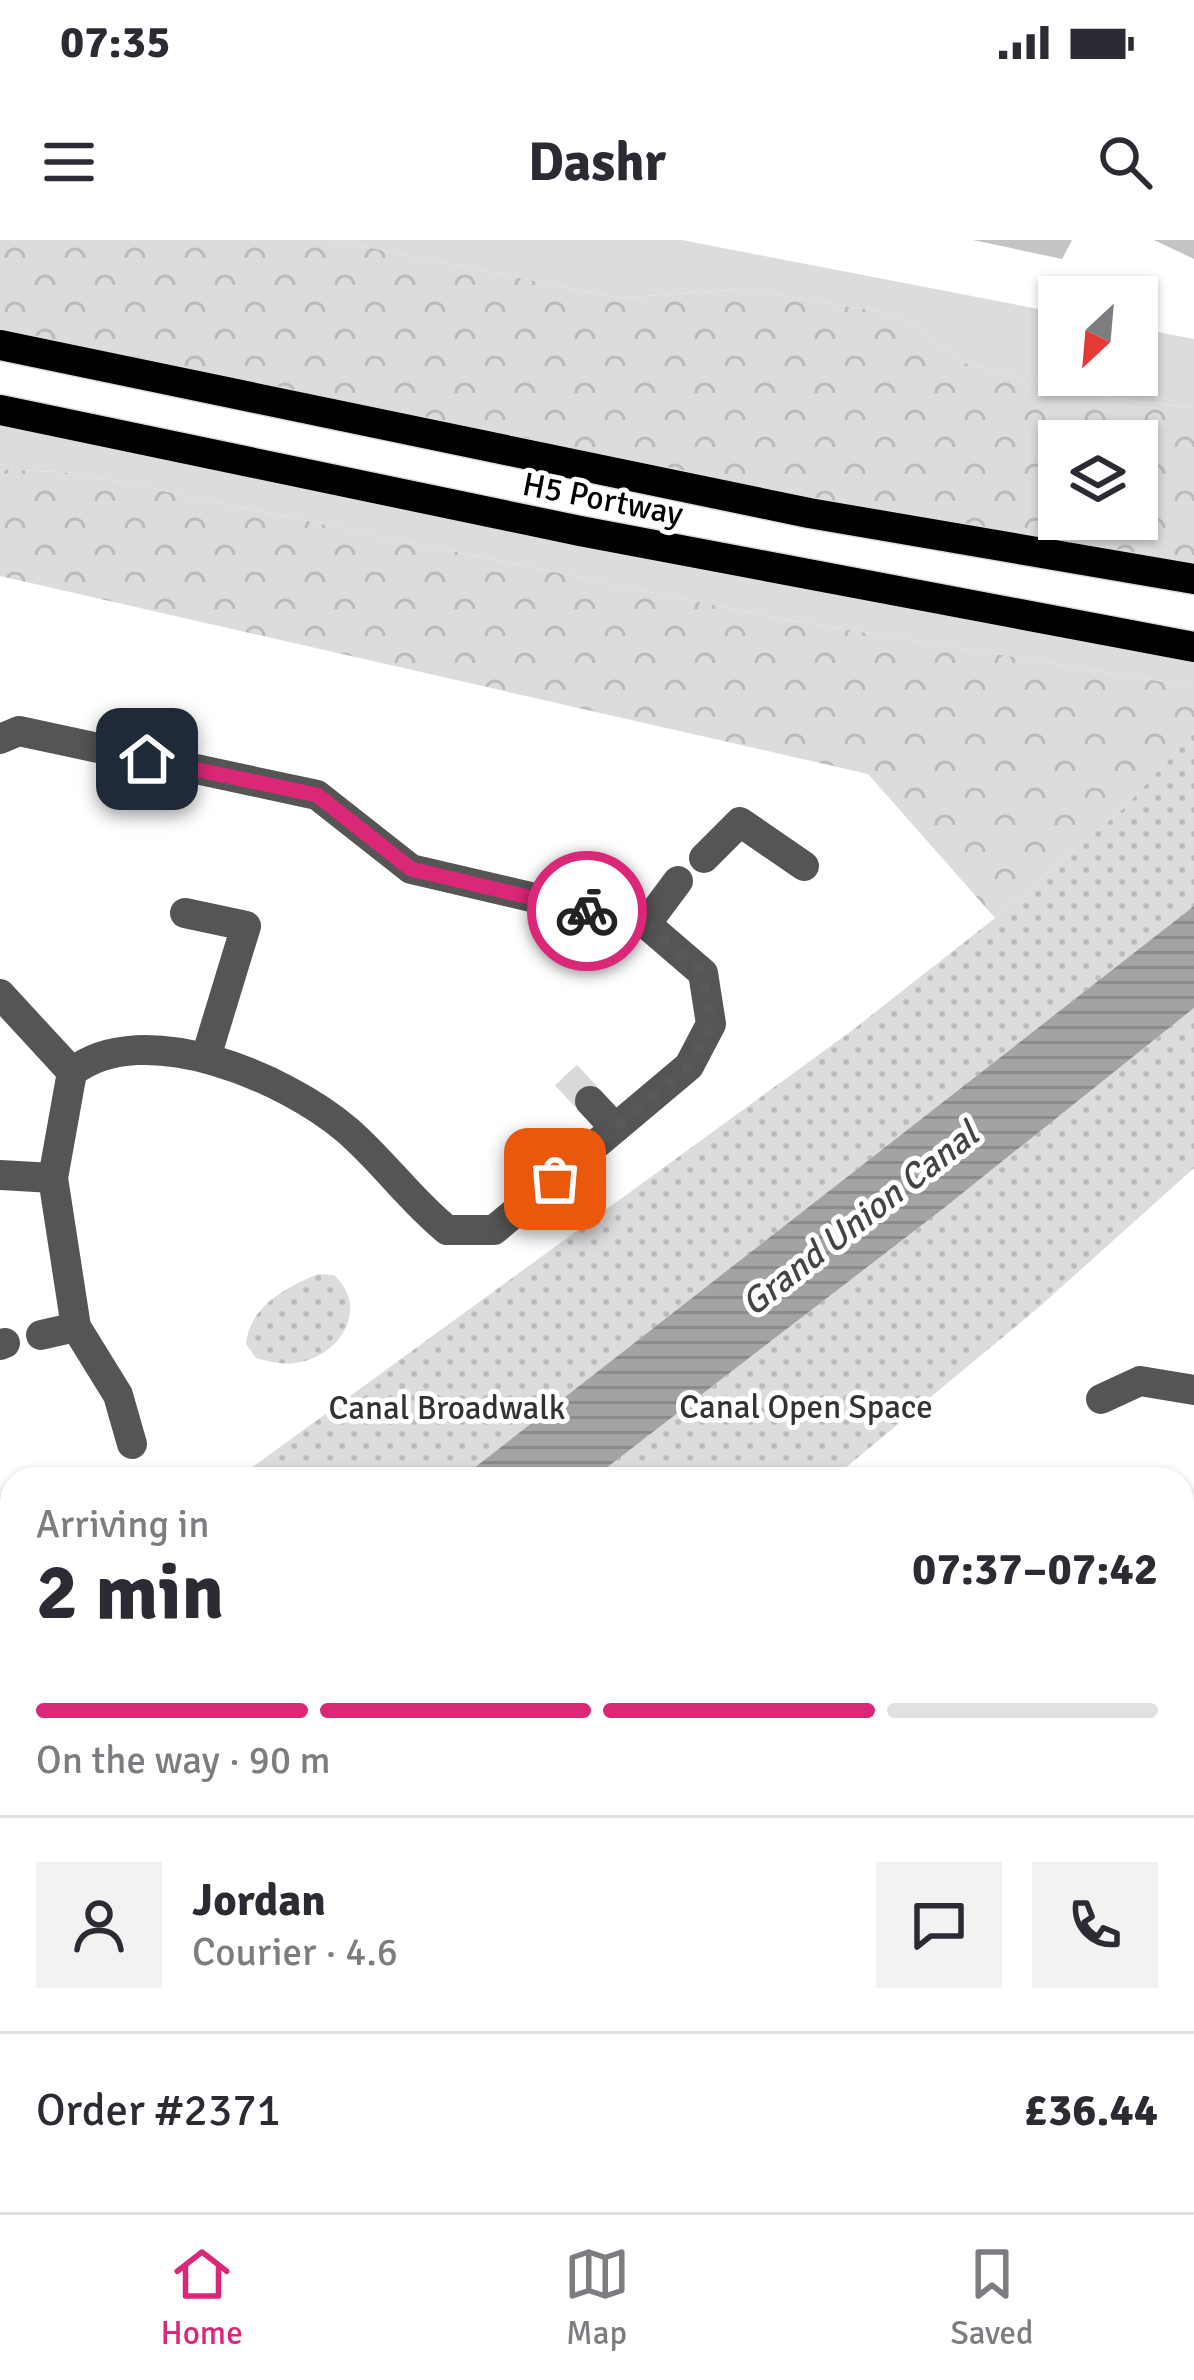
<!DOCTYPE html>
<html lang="en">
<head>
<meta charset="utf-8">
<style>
	:root { --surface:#fff; --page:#f2f2f3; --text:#2b2b33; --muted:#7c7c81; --line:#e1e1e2; --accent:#db2777 }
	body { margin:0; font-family:Signika,sans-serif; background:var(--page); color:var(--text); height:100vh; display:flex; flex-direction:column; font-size:45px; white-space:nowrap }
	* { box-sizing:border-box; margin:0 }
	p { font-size:39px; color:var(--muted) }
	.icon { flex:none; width:66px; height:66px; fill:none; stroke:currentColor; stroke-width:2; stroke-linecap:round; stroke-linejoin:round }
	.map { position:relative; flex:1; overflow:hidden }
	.side { position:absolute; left:0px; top:1227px; width:1194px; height:747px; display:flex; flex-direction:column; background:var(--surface); border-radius:36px 36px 0 0; box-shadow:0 3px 9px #0004 }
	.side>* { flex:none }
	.needle { width:78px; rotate:206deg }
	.controls { position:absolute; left:1038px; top:36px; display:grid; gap:24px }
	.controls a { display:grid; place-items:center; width:120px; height:120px; border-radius:0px; background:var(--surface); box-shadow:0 3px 9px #0004; font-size:60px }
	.pin { position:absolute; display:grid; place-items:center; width:102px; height:102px; color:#fff; margin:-51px; border-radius:24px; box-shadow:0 6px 18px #0006 }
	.courier { position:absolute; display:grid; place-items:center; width:120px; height:120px; margin:-60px; border:9px solid #db2777; border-radius:50%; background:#fff; color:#222; box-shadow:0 3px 15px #0007 }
	.head em { font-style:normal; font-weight:700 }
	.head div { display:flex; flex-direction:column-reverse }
	.head { display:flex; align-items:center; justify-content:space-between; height:204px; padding:0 36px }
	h1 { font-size:78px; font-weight:700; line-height:90px }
	.bar { display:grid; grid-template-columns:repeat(4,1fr); gap:18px 12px; align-content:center; height:144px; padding:0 36px }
	.bar i { height:15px; border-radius:9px; background:var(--line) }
	.bar .current { background:var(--accent) }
	.bar p { grid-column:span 4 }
	.line { display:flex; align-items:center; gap:30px; padding:0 36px; border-top:3px solid var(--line) }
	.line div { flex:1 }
	.round { display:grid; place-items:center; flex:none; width:126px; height:126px; border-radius:0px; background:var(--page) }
	.status { display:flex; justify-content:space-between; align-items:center; height:84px; padding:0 60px; background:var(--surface); direction:ltr }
	.status svg { height:33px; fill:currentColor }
	header { display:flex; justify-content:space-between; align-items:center; height:156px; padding:0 36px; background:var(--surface); font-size:54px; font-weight:700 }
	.tabs { display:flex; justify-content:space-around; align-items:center; height:168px; border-top:3px solid var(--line); background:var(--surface); font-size:33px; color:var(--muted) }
	.tabs a { display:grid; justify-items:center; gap:6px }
	.tabs .current { color:var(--accent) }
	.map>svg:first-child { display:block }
	.grass { fill:#dcdcdc }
	.forest { fill:url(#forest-crowns); fill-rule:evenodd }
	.park { fill:url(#park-dots) }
	.water { fill:url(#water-rules) }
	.building { fill:#c4c4c4 }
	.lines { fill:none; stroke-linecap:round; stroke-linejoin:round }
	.minor-tunnel { stroke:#d9d9d9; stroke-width:30; stroke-dasharray:30 15; stroke-linecap:butt }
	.major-casing { stroke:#dbdbdb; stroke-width:33 }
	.minor { stroke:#555; stroke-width:30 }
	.major { stroke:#000; stroke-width:30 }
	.done { stroke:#595959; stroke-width:12; stroke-dasharray:0 21.6 }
	.route { stroke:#db2777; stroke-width:15 }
	.labels { text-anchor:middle; stroke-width:10; stroke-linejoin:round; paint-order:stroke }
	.street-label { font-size:33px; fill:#000; stroke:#fff }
	.park-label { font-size:33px; fill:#333; stroke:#fff }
	.water-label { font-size:36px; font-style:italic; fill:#444; stroke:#fff }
</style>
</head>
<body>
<div class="status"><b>07:35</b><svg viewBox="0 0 49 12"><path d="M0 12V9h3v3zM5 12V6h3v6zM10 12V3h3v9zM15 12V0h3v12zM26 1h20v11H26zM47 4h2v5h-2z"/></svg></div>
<header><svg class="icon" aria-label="menu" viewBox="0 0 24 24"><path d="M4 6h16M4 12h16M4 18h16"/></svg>Dashr<svg class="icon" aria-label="search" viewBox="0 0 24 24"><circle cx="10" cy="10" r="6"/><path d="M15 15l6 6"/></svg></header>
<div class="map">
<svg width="1194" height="1972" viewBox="0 0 1194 1972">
	<defs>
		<pattern id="forest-crowns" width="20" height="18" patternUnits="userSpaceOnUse" patternTransform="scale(3)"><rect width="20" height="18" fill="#dcdcdc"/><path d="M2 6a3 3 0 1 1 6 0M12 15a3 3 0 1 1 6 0" fill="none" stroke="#bbb"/></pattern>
		<pattern id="park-dots" width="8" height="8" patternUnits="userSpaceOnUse" patternTransform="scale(3)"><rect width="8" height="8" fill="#dcdcdc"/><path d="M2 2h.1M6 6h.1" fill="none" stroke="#bbb" stroke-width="1.8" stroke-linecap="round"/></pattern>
		<pattern id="water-rules" width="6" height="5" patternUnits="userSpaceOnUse" patternTransform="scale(3)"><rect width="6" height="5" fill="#a3a3a3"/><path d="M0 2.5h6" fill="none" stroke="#8b8b8b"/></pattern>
	</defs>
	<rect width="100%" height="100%" fill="#fff"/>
	<g class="grass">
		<path d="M331 0H682L1059 73V135H1137V88L1194 99V168L1106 157 965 123 900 75 742 49 619 58Z"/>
		<path d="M0 170 1194 407V447L771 377 76 233 0 229Z"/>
	</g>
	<g class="forest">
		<path d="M0 0H331L619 58 742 49 900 75 965 123 1106 157 1194 168V339L0 104ZM1059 201H1137V279H1059Z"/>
		<path d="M0 229 76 233 771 377 1194 447V492L1124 568 995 678 868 534 0 336Z"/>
	</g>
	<g class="park">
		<path d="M1194 492V666L460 1239H236L850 792 995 678 1124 568Z"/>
		<path d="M1194 768V928L1038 1068 832 1239H592L944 968Z"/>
		<path d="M318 1034 334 1035C372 1070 337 1119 294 1123 281 1125 268 1121 256 1118L246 1104C250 1066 285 1048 318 1034Z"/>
		<path d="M0 1882 12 1889V1962H101L97 1972H0Z"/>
	</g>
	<path class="water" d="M1194 666V768L944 968 592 1239H460Z"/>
	<g class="building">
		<path d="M973 0H1072L1062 19Z"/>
		<path d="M1154 0H1194V19Z"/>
	</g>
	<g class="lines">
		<path class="minor-tunnel" d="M566 835 590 861"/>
		<g class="major-casing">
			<g id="major">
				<path d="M0 105 809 273 1194 339"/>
				<path d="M0 170 580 291 1194 407"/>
			</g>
		</g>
		<g class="minor">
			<path d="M0 499 19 491 317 555 411 629 646 684 703 733 711 784 689 826 494 990H447C410 960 383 921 347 890 286 838 144 776 72 832"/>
			<path d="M704 618 740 582 804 626"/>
			<path d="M185 673 246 686 206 817"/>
			<path d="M646 684 678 641"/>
			<path d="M0 754 72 832 53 938 76 1087 118 1155 132 1204"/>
			<path d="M590 861 615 888"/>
			<path d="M0 935 53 938"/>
			<path d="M41 1095 76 1087"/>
			<path d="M0 1105 5 1103"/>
			<path d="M1101 1159 1140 1141 1194 1150"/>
			<path d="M1182 1386 1194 1381"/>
			<path d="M1182 1962 1188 1972"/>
			<path d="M97 1972 101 1962"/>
		</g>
		<use href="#major" class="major"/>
	</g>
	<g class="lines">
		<path class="done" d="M555 939 689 826 711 784 703 733 646 684 587 671"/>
		<path class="route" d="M147 519 317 555 411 629 587 671"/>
	</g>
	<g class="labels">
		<g class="street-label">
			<text transform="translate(603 258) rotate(11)" y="12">H5 Portway</text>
		</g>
		<g class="park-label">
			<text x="806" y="1178">Canal Open Space</text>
			<text x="447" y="1179">Canal Broadwalk</text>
		</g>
		<g class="water-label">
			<text transform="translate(859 978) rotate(-38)" y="13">Grand Union Canal</text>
		</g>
	</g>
</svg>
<div class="controls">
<a><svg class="needle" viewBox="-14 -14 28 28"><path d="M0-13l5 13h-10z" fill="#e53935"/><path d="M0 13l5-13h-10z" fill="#7c7c81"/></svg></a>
<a><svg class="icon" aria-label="layers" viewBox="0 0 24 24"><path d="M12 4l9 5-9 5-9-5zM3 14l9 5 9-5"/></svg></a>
</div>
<div class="pin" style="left:555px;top:939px;background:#ea580c"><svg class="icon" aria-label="bag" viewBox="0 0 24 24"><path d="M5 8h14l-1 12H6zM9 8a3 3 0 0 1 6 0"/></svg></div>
<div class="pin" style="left:147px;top:519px;background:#1f2937"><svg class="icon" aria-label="home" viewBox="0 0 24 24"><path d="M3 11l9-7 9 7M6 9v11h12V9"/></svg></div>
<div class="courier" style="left:587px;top:671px"><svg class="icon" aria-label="bike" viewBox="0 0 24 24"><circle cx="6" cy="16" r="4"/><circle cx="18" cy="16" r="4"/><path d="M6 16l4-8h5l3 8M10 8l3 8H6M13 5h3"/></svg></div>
<section class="side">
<div class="head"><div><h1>2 min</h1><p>Arriving in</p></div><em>07:37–07:42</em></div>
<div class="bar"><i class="current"></i><i class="current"></i><i class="current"></i><i></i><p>On the way · 90 m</p></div>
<div class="line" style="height:216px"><a class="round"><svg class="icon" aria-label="person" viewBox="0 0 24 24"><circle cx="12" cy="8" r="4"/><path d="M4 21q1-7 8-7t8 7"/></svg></a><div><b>Jordan</b><p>Courier · 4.6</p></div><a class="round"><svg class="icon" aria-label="chat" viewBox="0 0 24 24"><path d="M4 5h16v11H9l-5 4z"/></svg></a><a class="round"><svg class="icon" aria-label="phone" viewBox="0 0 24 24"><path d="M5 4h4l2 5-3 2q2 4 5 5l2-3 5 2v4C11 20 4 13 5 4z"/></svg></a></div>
<div class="line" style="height:156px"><div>Order #2371</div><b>£36.44</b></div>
</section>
</div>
<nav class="tabs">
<a class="current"><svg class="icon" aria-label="home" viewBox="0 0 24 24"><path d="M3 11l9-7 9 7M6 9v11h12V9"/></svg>Home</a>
<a><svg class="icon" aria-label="map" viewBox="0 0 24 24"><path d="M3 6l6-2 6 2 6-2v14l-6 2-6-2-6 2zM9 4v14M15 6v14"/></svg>Map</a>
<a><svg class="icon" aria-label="saved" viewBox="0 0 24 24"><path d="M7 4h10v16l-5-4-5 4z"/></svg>Saved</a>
</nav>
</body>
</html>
